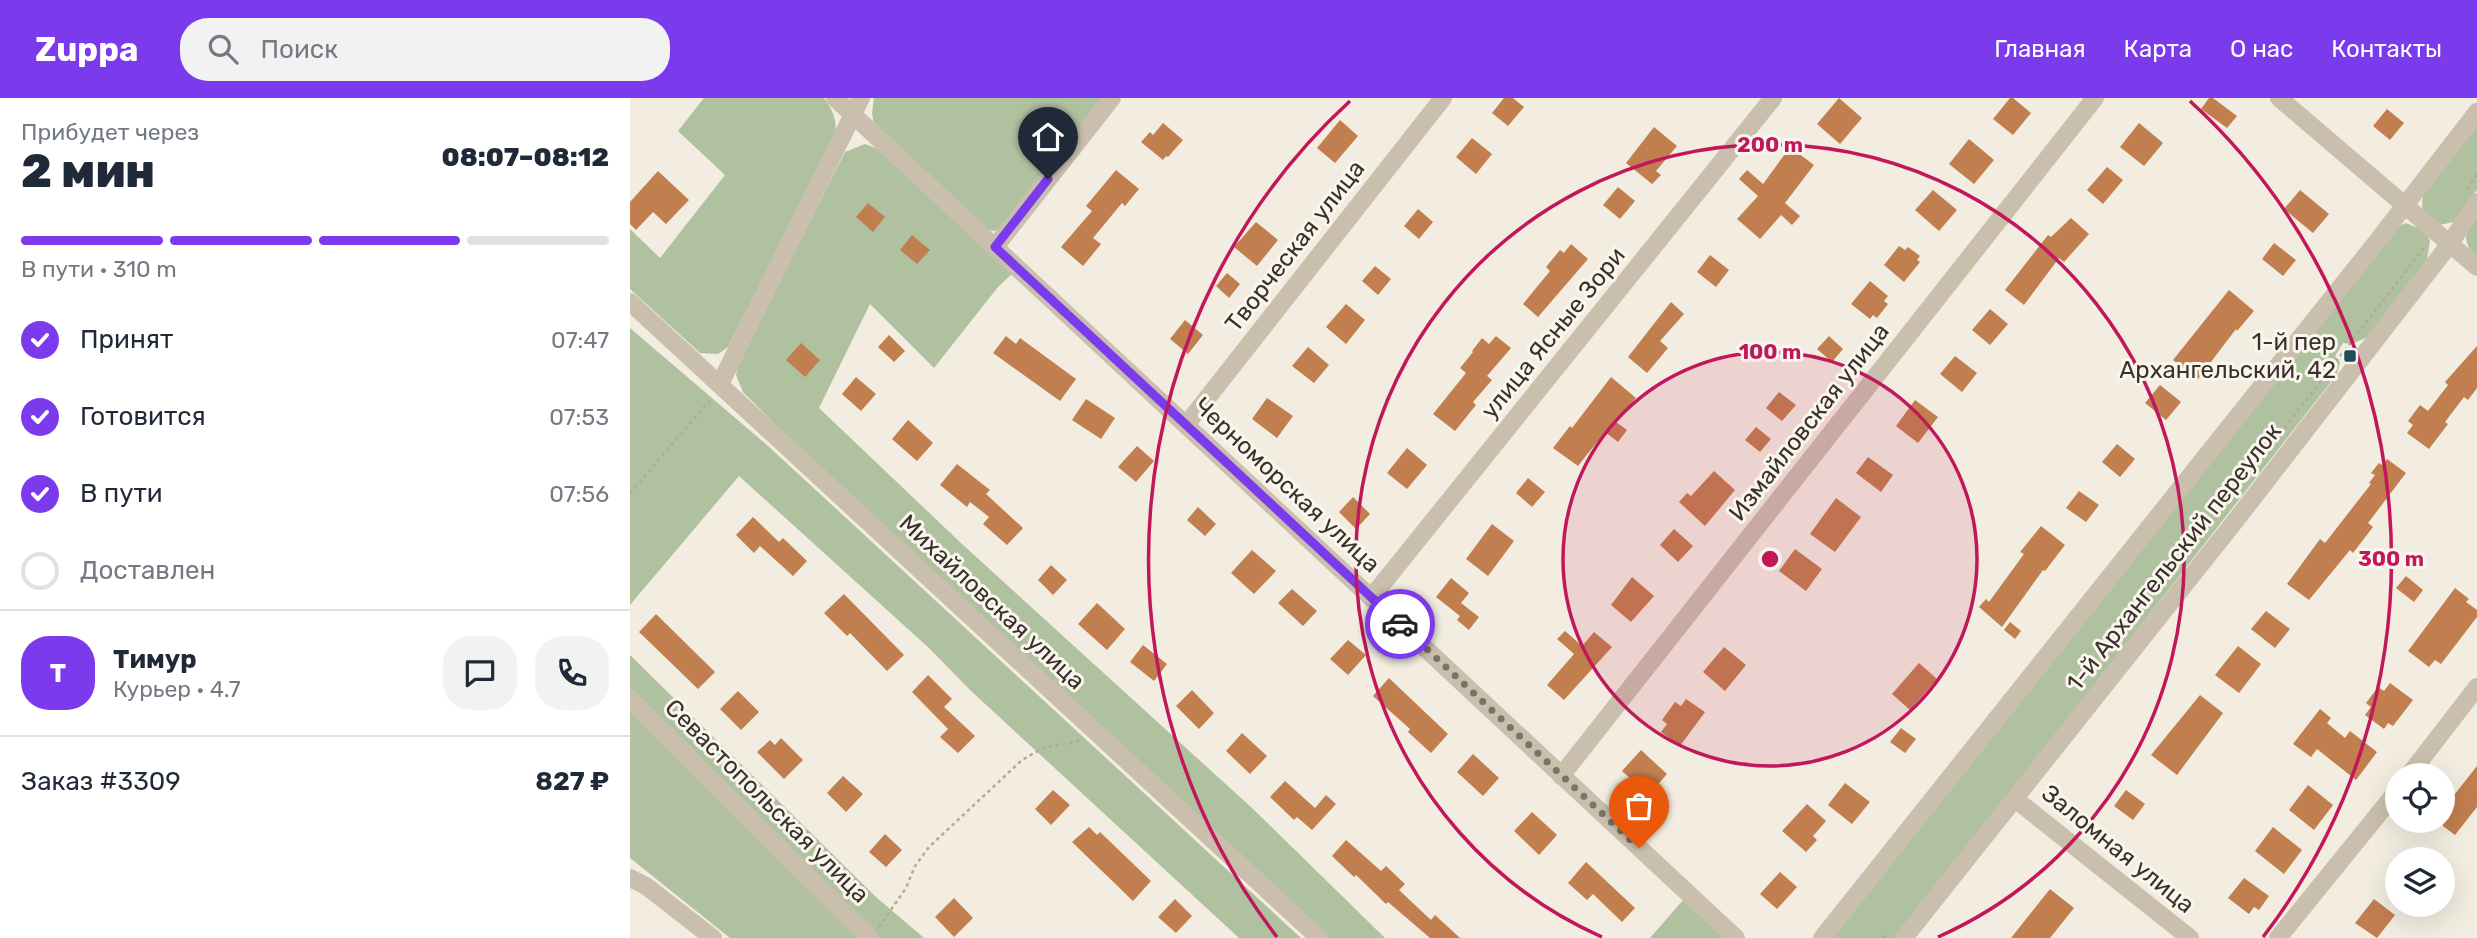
<!DOCTYPE html>
<html lang="ru">
<head>
<meta charset="utf-8">
<style>
	:root { --surface:#fff; --page:#f2f2f3; --text:#1f2937; --muted:#747a83; --line:#e0e1e3; --accent:#7c3aed }
	body { margin:0; font-family:Rubik,sans-serif; background:var(--page); color:var(--text); height:100vh; display:flex; flex-direction:column; font-size:26px; white-space:nowrap }
	* { box-sizing:border-box; margin:0 }
	p { font-size:23px; color:var(--muted) }
	.icon { flex:none; width:38px; height:38px; fill:none; stroke:currentColor; stroke-width:2; stroke-linecap:round; stroke-linejoin:round }
	.map { position:relative; flex:1; overflow:hidden }
	.sheet { display:flex; flex-direction:column; background:var(--surface); width:630px }
	.sheet>* { flex:none }
	.controls { position:absolute; left:1755px; top:665px; display:grid; gap:14px }
	.controls a { display:grid; place-items:center; width:70px; height:70px; border-radius:50%; background:var(--surface); box-shadow:0 7px 28px #0002; font-size:35px }
	.pin { position:absolute; display:grid; place-items:center; width:60px; height:60px; color:#fff; margin:-72px -30px; border-radius:50% 50% 50% 0; rotate:-45deg; box-shadow:0 0 7px #0007 }
	.pin .icon { rotate:45deg }
	.courier { position:absolute; display:grid; place-items:center; width:70px; height:70px; margin:-35px; border:5px solid #7c3aed; border-radius:50%; background:#fff; color:#222; box-shadow:0 2px 9px #0007 }
	.head em { font-style:normal; font-weight:800 }
	.head div { display:flex; flex-direction:column-reverse }
	.head { display:flex; align-items:center; justify-content:space-between; height:119px; padding:0 21px }
	h1 { font-size:46px; font-weight:800; line-height:52px }
	.bar { display:grid; grid-template-columns:repeat(4,1fr); gap:10px 7px; align-content:center; height:84px; padding:0 21px }
	.bar i { height:9px; border-radius:5px; background:var(--line) }
	.bar .active { background:var(--accent) }
	.bar p { grid-column:span 4 }
	.line { display:flex; align-items:center; gap:18px; padding:0 21px; border-top:2px solid var(--line) }
	.line div { flex:1 }
	.round { display:grid; place-items:center; flex:none; width:74px; height:74px; border-radius:28px; background:var(--page) }
	ol { padding:0 21px; list-style:none }
	li { display:flex; align-items:center; gap:21px; height:77px }
	li p { margin-inline-start:auto }
	li .icon { padding:7px; border-radius:50%; background:var(--accent); color:#fff; stroke-width:4 }
	li:last-child { color:var(--muted) }
	li i { width:38px; height:38px; border:4px solid var(--line); border-radius:50% }
	header { display:flex; align-items:center; gap:42px; box-sizing:border-box; height:98px; padding:0 35px; background:var(--accent); color:#fff }
	header strong { font-size:33px }
	nav { display:flex; gap:38px; margin-inline-start:auto; font-size:24px }
	.search { width:490px; height:63px; background:var(--page); display:flex; align-items:center; gap:18px; box-sizing:border-box; padding:0 24px; border-radius:28px; color:var(--muted); font-size:26px }
	main { display:flex; flex:1; min-height:0 }
	.map>svg:first-child { display:block }
	.green { fill:#b0c1a0 }
	.building { fill:#c17f4f }
	.lines { fill:none; stroke-linecap:round; stroke-linejoin:round }
	.path { stroke:#b6aa96; stroke-width:2.5; stroke-dasharray:3.5 3.5; stroke-linecap:butt }
	.minor { stroke:#cabfac; stroke-width:18 }
	.tertiary { stroke:#cabfac; stroke-width:18 }
	.done { stroke:#7a736a; stroke-width:7; stroke-dasharray:0 12.6 }
	.route { stroke:#7c3aed; stroke-width:9 }
	.ring { fill:none; stroke:#c2185b; stroke-width:3.5 }
	.poi-dot { fill:#214c59; stroke:#faf6ed; stroke-width:2.5 }
	.labels { text-anchor:middle; stroke-width:6; stroke-linejoin:round; paint-order:stroke }
	.street-label { font-size:24px; fill:#39322b; stroke:#faf6ed }
	.poi-label { font-size:24px; fill:#39322b; stroke:#faf6ed; text-anchor:end }
	.centre { fill:#c2185b; stroke:#faf6ed; stroke-width:3.5 }
	.ring-label { font-size:21px; text-anchor:middle; font-weight:bold; fill:#c2185b; stroke:#faf6ed; stroke-width:6; stroke-linejoin:round; paint-order:stroke }
</style>
</head>
<body>
<header>
<strong>Zuppa</strong>
<div class="search"><svg class="icon" aria-label="search" viewBox="0 0 24 24"><circle cx="10" cy="10" r="6"/><path d="M15 15l6 6"/></svg>Поиск</div>
<nav><a>Главная</a><a>Карта</a><a>О нас</a><a>Контакты</a></nav>
</header>
<main>
<section class="sheet">
<div class="head"><div><h1>2 мин</h1><p>Прибудет через</p></div><em>08:07–08:12</em></div>
<div class="bar"><i class="active"></i><i class="active"></i><i class="active"></i><i></i><p>В пути · 310 m</p></div>
<ol>
<li><svg class="icon" aria-label="check" viewBox="0 0 24 24"><path d="M5 12l5 5 9-10"/></svg>Принят<p>07:47</p></li>
<li><svg class="icon" aria-label="check" viewBox="0 0 24 24"><path d="M5 12l5 5 9-10"/></svg>Готовится<p>07:53</p></li>
<li><svg class="icon" aria-label="check" viewBox="0 0 24 24"><path d="M5 12l5 5 9-10"/></svg>В пути<p>07:56</p></li>
<li><i></i>Доставлен</li>
</ol>
<div class="line" style="height:126px"><b class="round" style="background:var(--accent);color:#fff">Т</b><div><b>Тимур</b><p>Курьер · 4.7</p></div><a class="round"><svg class="icon" aria-label="chat" viewBox="0 0 24 24"><path d="M4 5h16v11H9l-5 4z"/></svg></a><a class="round"><svg class="icon" aria-label="phone" viewBox="0 0 24 24"><path d="M5 4h4l2 5-3 2q2 4 5 5l2-3 5 2v4C11 20 4 13 5 4z"/></svg></a></div>
<div class="line" style="height:91px"><div>Заказ #3309</div><b>827 ₽</b></div>
</section>
<div class="map">
<svg width="1847" height="840" viewBox="0 0 1847 840">
	<rect width="100%" height="100%" fill="#f2ede0"/>
	<g class="green">
		<path d="M74 0H194C204 14 208 23 204 41L98 249 88 256 70 255 0 191V131L30 160 95 77 48 33Z"/>
		<path d="M244 0H476L375 127 365 133 351 131 244 27 242 15Z"/>
		<path d="M1847 19V92L1823 124 1810 127 1792 113 1793 91Z"/>
		<path d="M235 46 253 53 383 175 368 189 304 270 240 206 189 310 332 446 622 710 755 840H698L169 350 113 294 106 277 109 264 215 54Z"/>
		<path d="M1847 116V162C1832 142 1833 136 1847 116Z"/>
		<path d="M1776 125 1795 133 1800 143 1797 161 1740 238 1722 246 1713 245 1705 258 1710 264 1707 276 1267 840H1198L1764 130Z"/>
		<path d="M0 230 137 347 671 840H609L340 592 299 550 109 378 0 507Z"/>
		<path d="M0 557 246 799 294 840H100L0 760Z"/>
		<path d="M1054 801 1096 840H1020Z"/>
	</g>
	<g class="building">
		<path d="M874 0H883L894 9 878 28 862 15Z"/>
		<path d="M1209 0 1232 20 1210 46 1187 26Z"/>
		<path d="M1380 0H1383L1401 15 1383 37 1363 21Z"/>
		<path d="M1579 0H1583L1607 18 1597 30 1571 11Z"/>
		<path d="M1757 11 1774 25 1760 42 1743 28Z"/>
		<path d="M710 22 728 38 705 65 687 50Z"/>
		<path d="M533 25 553 42 538 59 536 58 533 62 511 44 520 34 523 37Z"/>
		<path d="M1509 25 1533 45 1514 68 1490 49Z"/>
		<path d="M1024 29 1047 48 1026 73 1031 77 1022 86 996 65Z"/>
		<path d="M842 40 862 56 846 76 826 59Z"/>
		<path d="M1339 41 1364 62 1344 86 1319 66Z"/>
		<path d="M1160 49 1184 67 1155 105 1170 118 1162 127 1151 117 1130 141 1107 121 1128 98 1109 81 1117 72 1133 86Z"/>
		<path d="M1477 69 1493 82 1473 106 1457 92Z"/>
		<path d="M486 72 509 91 495 108 492 105 463 140 471 146 453 168 431 149 462 113 456 108Z"/>
		<path d="M28 73 59 102 36 126 23 114 6 132 0 126V104Z"/>
		<path d="M988 89 1005 103 990 121 973 107Z"/>
		<path d="M1303 92 1327 112 1309 133 1285 112Z"/>
		<path d="M1670 92 1699 116 1683 135 1654 111Z"/>
		<path d="M238 105 255 119 243 134 226 119Z"/>
		<path d="M788 111 803 124 789 141 774 128Z"/>
		<path d="M1441 120 1459 136 1434 164 1429 160 1394 207 1375 192 1418 137 1421 139Z"/>
		<path d="M626 124 648 142 627 168 604 149Z"/>
		<path d="M282 137 300 152 287 166 270 152Z"/>
		<path d="M1644 145 1666 162 1653 178 1632 161Z"/>
		<path d="M941 146 958 161 908 219 893 206 920 173 916 169 930 152 934 155Z"/>
		<path d="M1269 148 1275 152 1278 149 1290 158 1287 162 1290 164 1274 184 1254 167Z"/>
		<path d="M1080 157 1099 172 1086 189 1067 174Z"/>
		<path d="M745 168 761 181 748 197 732 183Z"/>
		<path d="M597 175 610 186 599 200 586 188Z"/>
		<path d="M1240 183 1258 198 1254 203 1258 206 1247 220 1243 217 1240 221 1221 206Z"/>
		<path d="M1599 192 1624 213 1607 233 1606 231 1568 281 1543 262Z"/>
		<path d="M1041 204 1054 216 1030 243 1038 250 1017 275 998 259Z"/>
		<path d="M716 206 735 222 716 246 696 229Z"/>
		<path d="M1360 211 1378 226 1360 247 1342 232Z"/>
		<path d="M555 222 573 237 558 256 540 241Z"/>
		<path d="M259 237 275 253 264 264 248 249Z"/>
		<path d="M376 238 386 246 390 240 446 281 430 303 363 255Z"/>
		<path d="M866 238 881 250 857 278 862 282 843 304 846 307 825 333 803 316 836 275 830 270 843 254 842 253 852 240 859 246Z"/>
		<path d="M1199 238 1213 251 1202 264 1187 251Z"/>
		<path d="M171 245 190 262 175 279 156 262Z"/>
		<path d="M1847 248V290L1838 302 1834 299 1815 324 1818 326 1799 351 1777 335 1783 327 1778 323 1790 307 1798 313 1818 287 1815 284Z"/>
		<path d="M678 249 699 267 684 285 662 268Z"/>
		<path d="M1325 258 1347 275 1332 294 1310 276Z"/>
		<path d="M226 279 246 296 231 313 212 296Z"/>
		<path d="M981 279 1006 300 986 324 997 332 988 344 975 334 948 368 923 350 940 328 942 330Z"/>
		<path d="M1530 287 1551 304 1536 322 1515 305Z"/>
		<path d="M1149 294 1166 307 1152 323 1136 310Z"/>
		<path d="M637 300 663 318 647 340 622 321Z"/>
		<path d="M456 301 485 320 471 341 442 322Z"/>
		<path d="M1285 302 1308 319 1288 345 1266 328Z"/>
		<path d="M278 322 303 345 287 363 262 341Z"/>
		<path d="M1126 329 1141 341 1130 354 1115 342Z"/>
		<path d="M1487 346 1505 361 1490 379 1472 364Z"/>
		<path d="M507 348 524 363 506 384 488 369Z"/>
		<path d="M777 350 797 367 777 391 757 375Z"/>
		<path d="M1238 359 1263 377 1251 394 1226 375Z"/>
		<path d="M1757 361 1776 375 1738 425 1743 429 1723 455 1720 452 1679 502 1657 486 1690 441 1695 445 1741 386 1739 385 1745 377 1741 375 1749 365 1752 367Z"/>
		<path d="M327 366 360 392 356 396 393 430 377 447 353 426 359 419 340 404 337 409 310 387Z"/>
		<path d="M1084 373 1105 392 1075 428 1049 404 1057 395 1061 398Z"/>
		<path d="M898 380 915 394 902 409 886 395Z"/>
		<path d="M1449 393 1469 407 1456 424 1436 410Z"/>
		<path d="M723 399 740 416 726 431 709 414Z"/>
		<path d="M1206 400 1231 419 1205 454 1180 436Z"/>
		<path d="M568 409 586 426 575 438 557 422Z"/>
		<path d="M123 419 149 444 153 440 177 463 163 478 130 448 124 455 106 437Z"/>
		<path d="M862 426 884 443 858 478 836 461Z"/>
		<path d="M1411 428 1435 447 1415 473 1413 472 1372 529 1349 509 1356 501 1359 504 1394 456 1390 454Z"/>
		<path d="M1044 431 1063 448 1048 464 1030 447Z"/>
		<path d="M1165 451 1192 471 1176 493 1149 473Z"/>
		<path d="M622 452 646 473 624 496 601 475Z"/>
		<path d="M421 467 437 482 423 497 408 482Z"/>
		<path d="M1776 478 1793 492 1784 504 1766 490Z"/>
		<path d="M1002 479 1024 498 1001 524 981 507Z"/>
		<path d="M821 480 839 495 831 505 849 519 839 532 827 522 830 518 806 499Z"/>
		<path d="M1825 490 1839 501 1836 504 1847 512V519L1811 566 1805 562 1799 569 1778 553Z"/>
		<path d="M662 491 687 513 673 528 648 505Z"/>
		<path d="M214 496 274 557 257 573 220 535 217 538 194 515Z"/>
		<path d="M467 505 495 531 477 552 448 526Z"/>
		<path d="M1636 513 1660 531 1645 550 1621 531Z"/>
		<path d="M26 516 85 574 68 591 9 534Z"/>
		<path d="M1380 524 1391 533 1385 541 1374 532Z"/>
		<path d="M935 533 952 548 964 534 982 549 934 602 917 587 944 556 927 541Z"/>
		<path d="M718 542 736 557 718 577 700 561Z"/>
		<path d="M513 547 537 566 524 583 500 564Z"/>
		<path d="M1608 548 1631 566 1609 595 1585 577Z"/>
		<path d="M1094 549 1116 567 1095 593 1073 574Z"/>
		<path d="M1289 565 1307 581 1280 612 1262 596Z"/>
		<path d="M298 577 322 601 314 609 345 638 328 655 310 639 318 631 282 594Z"/>
		<path d="M759 580 818 636 801 655 778 634 780 631 743 598Z"/>
		<path d="M1760 585 1783 602 1763 628 1758 625 1754 631 1735 617 1741 609 1736 605 1748 589 1754 593Z"/>
		<path d="M562 592 584 615 569 631 546 608Z"/>
		<path d="M108 593 129 614 111 632 90 611Z"/>
		<path d="M1570 597 1593 615 1547 677 1521 657Z"/>
		<path d="M1056 601 1075 614 1050 648 1031 634 1037 626 1032 622 1045 604 1051 608Z"/>
		<path d="M1690 611 1701 620 1697 625 1715 640 1720 633 1747 654 1726 682 1687 651 1681 659 1663 646Z"/>
		<path d="M1271 630 1286 641 1275 655 1260 644Z"/>
		<path d="M612 635 637 658 620 676 596 653Z"/>
		<path d="M151 640 173 662 154 681 127 654 140 642 145 647Z"/>
		<path d="M1011 652 1037 676 1019 697 992 673Z"/>
		<path d="M843 656 869 680 853 698 827 674Z"/>
		<path d="M1847 668V709L1825 737 1813 728V711Z"/>
		<path d="M213 678 233 696 216 714 197 695Z"/>
		<path d="M655 683 685 710 696 697 706 706 682 732 667 719 664 722 640 699Z"/>
		<path d="M1215 685 1240 704 1222 726 1198 707Z"/>
		<path d="M1678 687 1703 707 1684 732 1659 712Z"/>
		<path d="M423 692 440 707 421 727 405 711Z"/>
		<path d="M1496 692 1515 706 1503 722 1484 708Z"/>
		<path d="M1177 706 1196 723 1183 738 1187 742 1176 754 1152 733Z"/>
		<path d="M902 714 927 737 909 757 884 733Z"/>
		<path d="M459 729 467 737 470 734 521 783 503 803 442 744Z"/>
		<path d="M1643 729 1672 752 1654 776 1625 753Z"/>
		<path d="M255 736 272 752 256 769 239 754Z"/>
		<path d="M716 742 751 773 756 768 775 786 769 792 801 822 805 817 830 840H800L758 804 756 806 726 777 724 779 702 758Z"/>
		<path d="M956 764 1005 810 992 824 963 796 957 802 938 785Z"/>
		<path d="M1150 774 1167 789 1147 811 1130 796Z"/>
		<path d="M1614 780 1639 798 1629 812 1624 809 1619 816 1598 800Z"/>
		<path d="M1420 791 1444 810 1420 840H1381Z"/>
		<path d="M324 800 343 820 324 839 305 819Z"/>
		<path d="M545 801 562 818 546 835 528 819Z"/>
		<path d="M1744 801 1765 817 1747 840 1725 825Z"/>
	</g>
	<g class="lines">
		<g class="path">
			<path d="M1837 91 1847 76"/>
			<path d="M0 395 81 301"/>
			<path d="M1569 441 1796 147"/>
			<path d="M249 829 276 790 285 768 299 749 392 662 413 650 453 642"/>
			<path d="M1254 840 1259 834"/>
		</g>
		<g class="minor">
			<path d="M205 0 1106 840"/>
			<path d="M1649 0 1847 169"/>
			<path d="M365 149 482 0"/>
			<path d="M90 286 231 0"/>
			<path d="M556 327 813 0"/>
			<path d="M741 500 1143 0"/>
			<path d="M0 601 240 840"/>
			<path d="M1779 677 1847 589"/>
			<path d="M931 678 1465 0"/>
			<path d="M1385 701 1560 840"/>
			<path d="M0 780 16 788 83 840"/>
			<path d="M1192 840 1745 146 1847 14"/>
			<path d="M1648 840 1768 692"/>
		</g>
		<g class="tertiary">
			<path d="M0 204 689 840"/>
			<path d="M1274 840 1606 422 1819 147 1847 104"/>
		</g>
	</g>
	<g class="lines">
		<path class="done" d="M770 526 1009 750"/>
		<path class="route" d="M418 81 365 149 770 526"/>
	</g>
	<circle cx="1140" cy="461" r="207" fill="#c2185b" fill-opacity=".12"/>
	<g class="ring">
		<circle cx="1140" cy="461" r="207"/>
		<path d="M972 839A414 414 0 1 1 1308 839"/>
		<path d="M647 839A621 621 0 0 1 720 3M1560 3A621 621 0 0 1 1633 839"/>
	</g>
	<rect class="poi-dot" x="1713" y="251" width="14" height="14" rx="3.5"/>
	<g class="labels">
		<g class="street-label">
			<text transform="translate(665 148) rotate(-52)" y="8">Творческая улица</text>
			<text transform="translate(923 235) rotate(-51)" y="8">улица Ясные Зори</text>
			<text transform="translate(1179 324) rotate(-52)" y="8">Измайловская улица</text>
			<text transform="translate(657 387) rotate(43)" y="8">Черноморская улица</text>
			<text transform="translate(1544 459) rotate(-52)" y="8">1-й Архангельский переулок</text>
			<text transform="translate(362 504) rotate(43)" y="8">Михайловская улица</text>
			<text transform="translate(137 703) rotate(45)" y="8">Севастопольская улица</text>
			<text transform="translate(1488 751) rotate(39)" y="8">Заломная улица</text>
		</g>
		<g class="poi-label">
			<text x="1706" y="252">1-й пер<tspan x="1706" dy="28">Архангельский, 42</tspan></text>
		</g>
	</g>
	<circle cx="1140" cy="461" r="10" class="centre"/>
	<g class="ring-label">
		<text x="1140" y="54">200 m</text>
		<text x="1140" y="261">100 m</text>
		<text x="1761" y="468">300 m</text>
	</g>
</svg>
<div class="controls">
<a><svg class="icon" aria-label="locate" viewBox="0 0 24 24"><circle cx="12" cy="12" r="6"/><path d="M12 2v4M12 18v4M2 12h4M18 12h4"/></svg></a>
<a><svg class="icon" aria-label="layers" viewBox="0 0 24 24"><path d="M12 4l9 5-9 5-9-5zM3 14l9 5 9-5"/></svg></a>
</div>
<div class="pin" style="left:1009px;top:750px;background:#ea580c"><svg class="icon" aria-label="bag" viewBox="0 0 24 24"><path d="M5 8h14l-1 12H6zM9 8a3 3 0 0 1 6 0"/></svg></div>
<div class="pin" style="left:418px;top:81px;background:#1f2937"><svg class="icon" aria-label="home" viewBox="0 0 24 24"><path d="M3 11l9-7 9 7M6 9v11h12V9"/></svg></div>
<div class="courier" style="left:770px;top:526px"><svg class="icon" aria-label="car" viewBox="0 0 24 24"><path d="M5 17H2v-5l4-1 3-4h7l3 4 3 1v5h-3M9 17h6M6 11h13"/><circle cx="7" cy="17" r="2"/><circle cx="17" cy="17" r="2"/></svg></div>
</div>
</main>
</body>
</html>
